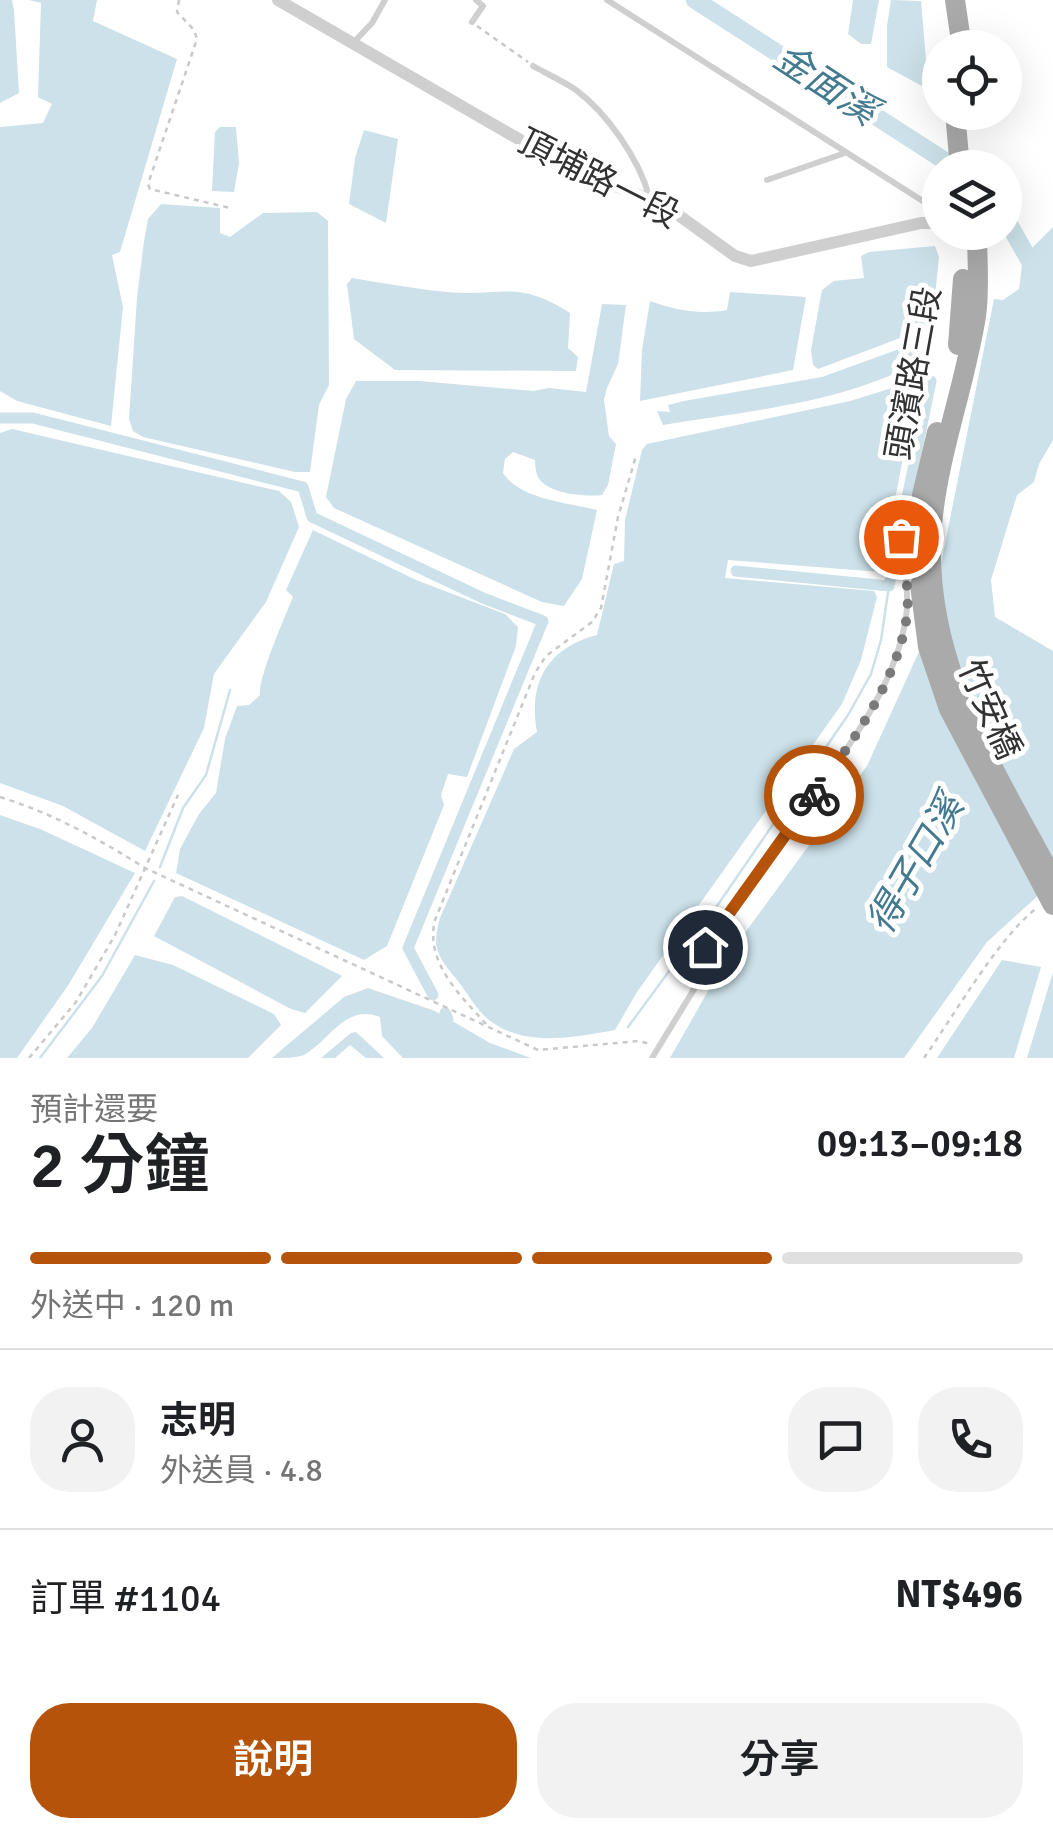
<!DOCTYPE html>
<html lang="zh-TW">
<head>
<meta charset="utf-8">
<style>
	:root { --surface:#fff; --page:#f2f2f2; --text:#202124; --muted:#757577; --line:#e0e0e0; --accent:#b45309 }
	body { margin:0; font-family:Signika,"Noto Sans TC",sans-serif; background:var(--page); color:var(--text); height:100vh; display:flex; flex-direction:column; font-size:38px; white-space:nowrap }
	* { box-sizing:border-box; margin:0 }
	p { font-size:32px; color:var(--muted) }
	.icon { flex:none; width:55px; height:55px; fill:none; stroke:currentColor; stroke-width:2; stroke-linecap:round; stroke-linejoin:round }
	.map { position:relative; height:1058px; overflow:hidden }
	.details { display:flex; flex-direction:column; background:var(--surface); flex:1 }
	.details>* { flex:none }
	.fabs { position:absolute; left:922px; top:30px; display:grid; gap:20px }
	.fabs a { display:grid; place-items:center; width:100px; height:100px; border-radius:50%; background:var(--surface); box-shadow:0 10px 40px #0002; font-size:50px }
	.pin { position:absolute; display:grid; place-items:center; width:85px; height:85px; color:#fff; margin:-42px; border:5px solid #fff; border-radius:50%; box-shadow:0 2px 10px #0007 }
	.courier { position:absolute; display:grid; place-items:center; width:100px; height:100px; margin:-50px; border:8px solid #b45309; border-radius:50%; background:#fff; color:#222; box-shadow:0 2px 12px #0007 }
	.summary em { font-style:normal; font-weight:600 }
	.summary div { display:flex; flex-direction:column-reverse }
	.summary { display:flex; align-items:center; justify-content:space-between; height:170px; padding:0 30px }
	h1 { font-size:65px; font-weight:600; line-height:75px }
	.bar { display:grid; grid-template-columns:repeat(4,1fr); gap:15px 10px; align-content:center; height:120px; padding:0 30px }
	.bar i { height:12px; border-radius:8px; background:var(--line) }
	.bar .on { background:var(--accent) }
	.bar p { grid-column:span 4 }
	.line { display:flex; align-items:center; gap:25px; padding:0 30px; border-top:2px solid var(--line) }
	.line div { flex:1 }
	.round { display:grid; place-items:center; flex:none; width:105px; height:105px; border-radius:40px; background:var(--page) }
	.button { display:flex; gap:20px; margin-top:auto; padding:20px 30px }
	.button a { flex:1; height:115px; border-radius:40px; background:var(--accent); color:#fff; font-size:40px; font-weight:600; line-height:115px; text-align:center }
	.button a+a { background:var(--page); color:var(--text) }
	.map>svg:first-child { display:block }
	.water { fill:#cce1e9 }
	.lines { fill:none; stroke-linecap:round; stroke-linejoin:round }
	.stream { stroke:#cce1e9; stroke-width:2.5 }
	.canal { stroke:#cce1e9; stroke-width:11 }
	.river { stroke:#cce1e9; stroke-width:18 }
	.path { stroke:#c9c9c9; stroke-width:2.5; stroke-dasharray:5 5; stroke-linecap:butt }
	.lane { stroke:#cfcfcf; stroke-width:6 }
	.street { stroke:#cfcfcf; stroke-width:12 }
	.primary { stroke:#aaa; stroke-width:20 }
	.primary-bridge { stroke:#aaa; stroke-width:20 }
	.done { stroke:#7a7a7a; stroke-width:10; stroke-dasharray:0 18 }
	.route { stroke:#b45309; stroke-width:12 }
	.labels { text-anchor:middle; stroke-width:10; stroke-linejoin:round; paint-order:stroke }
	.street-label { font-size:35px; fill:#323232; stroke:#fff }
	.water-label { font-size:38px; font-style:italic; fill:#447a8f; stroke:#fff }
</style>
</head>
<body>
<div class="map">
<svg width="1053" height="1058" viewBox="0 0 1053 1058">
	<rect width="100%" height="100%" fill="#fff"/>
	<g class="water">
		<path d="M0 0H12L14 10 19 93 0 103Z"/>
		<path d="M29 0H97L93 21 177 59 120 252 112 255 123 307 111 426 17 401 0 391V127L43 123 52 104 38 97 41 3Z"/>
		<path d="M853 0H879L871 44H861L848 34Z"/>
		<path d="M891 0 921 1 928 83 922 86 887 67V26Z"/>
		<path d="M220 127H236L239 163 234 192 212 191 215 132Z"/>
		<path d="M364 130 398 139 386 223 349 204 355 158Z"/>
		<path d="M161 204 220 208V233L230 237 263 213 317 212 328 221 329 385 319 405 310 472H295L143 437 133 431 129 419 137 298 144 241 148 219Z"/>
		<path d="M1053 227V440L1039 464 1034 482 1017 495 991 580 995 617 1053 651V882L987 942 904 1058H670L728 956 867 766 927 634 994 299 1003 300 1019 289 1023 257Z"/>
		<path d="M935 246 939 257 932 326 818 369 813 365 811 350 822 290 834 281 864 278 861 256 869 252Z"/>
		<path d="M352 278C383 283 415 289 447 292 502 297 517 279 570 313L568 348 578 357 576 371 395 370 354 339 347 284Z"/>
		<path d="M730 292 806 297 793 370 640 401 642 350 650 301C674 310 701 315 727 310Z"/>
		<path d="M602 304 626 305 618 364 607 388 604 400 609 436 616 444 608 485 602 495C585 497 547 494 538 477 536 474 535 464 535 460L513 452 505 459 503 473C521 500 566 502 597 510L582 579 564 606 542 602 334 508 326 497 346 399 356 381H419L534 391 549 388 586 392Z"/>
		<path d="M924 340 934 343 931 355C851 403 752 410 663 425L657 411 670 412 668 405 684 401 822 377Z"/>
		<path d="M918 380 881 572 728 560 725 578 874 591 877 597 861 660 842 704 637 992 615 1030C575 1037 529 1047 493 1023 479 1014 468 994 458 981 438 957 431 949 440 918L514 749 537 732C528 683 547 648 597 635L614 564 624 561 625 520 642 450 647 444 850 401Z"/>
		<path d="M12 429 279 491 291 502 299 527 266 602 214 674 204 728 145 851 63 806 0 783V433Z"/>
		<path d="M313 530 416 580 505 614 518 627 516 646 467 777 448 774 441 795 444 805 387 946 364 960 176 873 180 849 199 814 216 793 225 739 237 706 249 705 260 695C258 677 285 617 293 597L286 590Z"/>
		<path d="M0 815 40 829 135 873 69 984 17 1058H0Z"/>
		<path d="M182 896 342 976 305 1013 291 1009 154 936 175 897Z"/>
		<path d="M135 955 173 965 274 1014 281 1025 248 1058H67L92 1028Z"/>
		<path d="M1002 960 1041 967 1014 1058H937Z"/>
		<path d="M1053 972V1058H1027Z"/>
		<path d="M368 988 435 1011 490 1043 531 1058H403L382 1036 380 1017C346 1003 330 1040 304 1055 296 1058 282 1058 272 1058L344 997Z"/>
		<path d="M356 1032 384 1058H366L350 1045 335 1058H321L351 1033Z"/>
	</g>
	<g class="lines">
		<g class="stream">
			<path d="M160 867 183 808 206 775 230 690"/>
			<path d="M628 1027 717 906 848 715 871 674 881 640 889 586"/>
			<path d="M40 1058 102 976 154 881"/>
		</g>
		<g class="canal">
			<path d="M0 418H33L303 487 312 517 483 598 543 621 408 948 433 995"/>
			<path d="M736 571 889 586 931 381"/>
			<path d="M445 1013 448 1019"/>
		</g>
		<g class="river">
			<path d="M695 0 956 168"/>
			<path d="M1005 217 1036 272"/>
		</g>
		<g class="path">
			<path d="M179 0 177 12 194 30 197 39 148 184 150 189 230 208"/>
			<path d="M477 26 528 62"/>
			<path d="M0 797C52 813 99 839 145 868L538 1050 639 1041 650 1044"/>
			<path d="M486 1024C459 994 425 962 435 920L535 673 546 656 592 622 601 608 618 517 636 456"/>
			<path d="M29 1058 76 1002 115 935 178 795"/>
			<path d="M924 1058C953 1017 1000 935 1037 908"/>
		</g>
		<g class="lane">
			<path d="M607 0 940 212"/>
			<path d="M472 22 483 6 476 0"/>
			<path d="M354 42 372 23 385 0"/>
			<path d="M533 66C547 74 563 81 576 90 607 113 639 159 649 196"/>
			<path d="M767 180 845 153"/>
			<path d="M652 1058 707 968 705 947C738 905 768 860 799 817 841 756 895 691 906 617 911 586 898 556 903 525L916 522"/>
		</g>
		<path class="street" d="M278 0 567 167 666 206 735 256 751 261 921 223H940"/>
		<g class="primary">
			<path d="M955 0 962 48"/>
			<path d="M955 112 960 168"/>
			<path d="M977 232C977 260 980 289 976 316 965 386 938 455 932 525 921 659 993 766 1053 879"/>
			<path d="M958 345 963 279"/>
			<path d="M919 536 922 495 937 432"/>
		</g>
		<path class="primary-bridge" d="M920 585 928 647 949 709 1053 905"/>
	</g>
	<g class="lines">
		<path class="done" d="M814 795C852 741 898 682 907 615 910 589 903 562 901 537"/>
		<path class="route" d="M705 947 814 795"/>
	</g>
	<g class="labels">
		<g class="street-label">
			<text transform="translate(599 178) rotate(27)" y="12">頂埔路一段</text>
			<text transform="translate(913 373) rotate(-80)" y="12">頭濱路三段</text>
			<text transform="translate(990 709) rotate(66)" y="12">竹安橋</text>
		</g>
		<g class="water-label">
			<text transform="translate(826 84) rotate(33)" y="13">金面溪</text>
			<text transform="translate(915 864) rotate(-60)" y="13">得子口溪</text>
		</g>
	</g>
</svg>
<div class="fabs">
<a><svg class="icon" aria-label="locate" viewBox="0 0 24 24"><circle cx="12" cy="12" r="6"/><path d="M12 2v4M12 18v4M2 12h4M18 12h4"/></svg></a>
<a><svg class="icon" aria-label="layers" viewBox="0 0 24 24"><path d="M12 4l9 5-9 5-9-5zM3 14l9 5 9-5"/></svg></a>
</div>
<div class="pin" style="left:901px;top:537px;background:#ea580c"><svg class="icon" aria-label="bag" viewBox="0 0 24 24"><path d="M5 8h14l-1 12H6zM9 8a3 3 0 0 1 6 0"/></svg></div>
<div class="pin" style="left:705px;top:947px;background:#1f2937"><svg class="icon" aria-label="home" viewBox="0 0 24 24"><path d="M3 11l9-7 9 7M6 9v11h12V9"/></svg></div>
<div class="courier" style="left:814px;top:795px"><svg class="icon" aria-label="bike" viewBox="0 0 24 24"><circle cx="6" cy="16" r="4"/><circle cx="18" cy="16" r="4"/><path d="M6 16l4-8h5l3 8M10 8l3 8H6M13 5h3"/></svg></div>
</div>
<section class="details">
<div class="summary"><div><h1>2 分鐘</h1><p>預計還要</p></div><em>09:13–09:18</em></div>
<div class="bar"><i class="on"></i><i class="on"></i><i class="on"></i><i></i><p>外送中 · 120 m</p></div>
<div class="line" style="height:180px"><a class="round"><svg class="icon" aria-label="person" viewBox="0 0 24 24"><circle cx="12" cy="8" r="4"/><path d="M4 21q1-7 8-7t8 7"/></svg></a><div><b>志明</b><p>外送員 · 4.8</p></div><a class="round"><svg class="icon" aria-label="chat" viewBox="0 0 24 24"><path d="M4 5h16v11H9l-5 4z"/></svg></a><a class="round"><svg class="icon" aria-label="phone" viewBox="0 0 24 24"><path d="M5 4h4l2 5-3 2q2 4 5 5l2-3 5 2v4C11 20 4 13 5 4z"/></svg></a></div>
<div class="line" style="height:130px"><div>訂單 #1104</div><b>NT$496</b></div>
<div class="button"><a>說明</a><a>分享</a></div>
</section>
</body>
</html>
